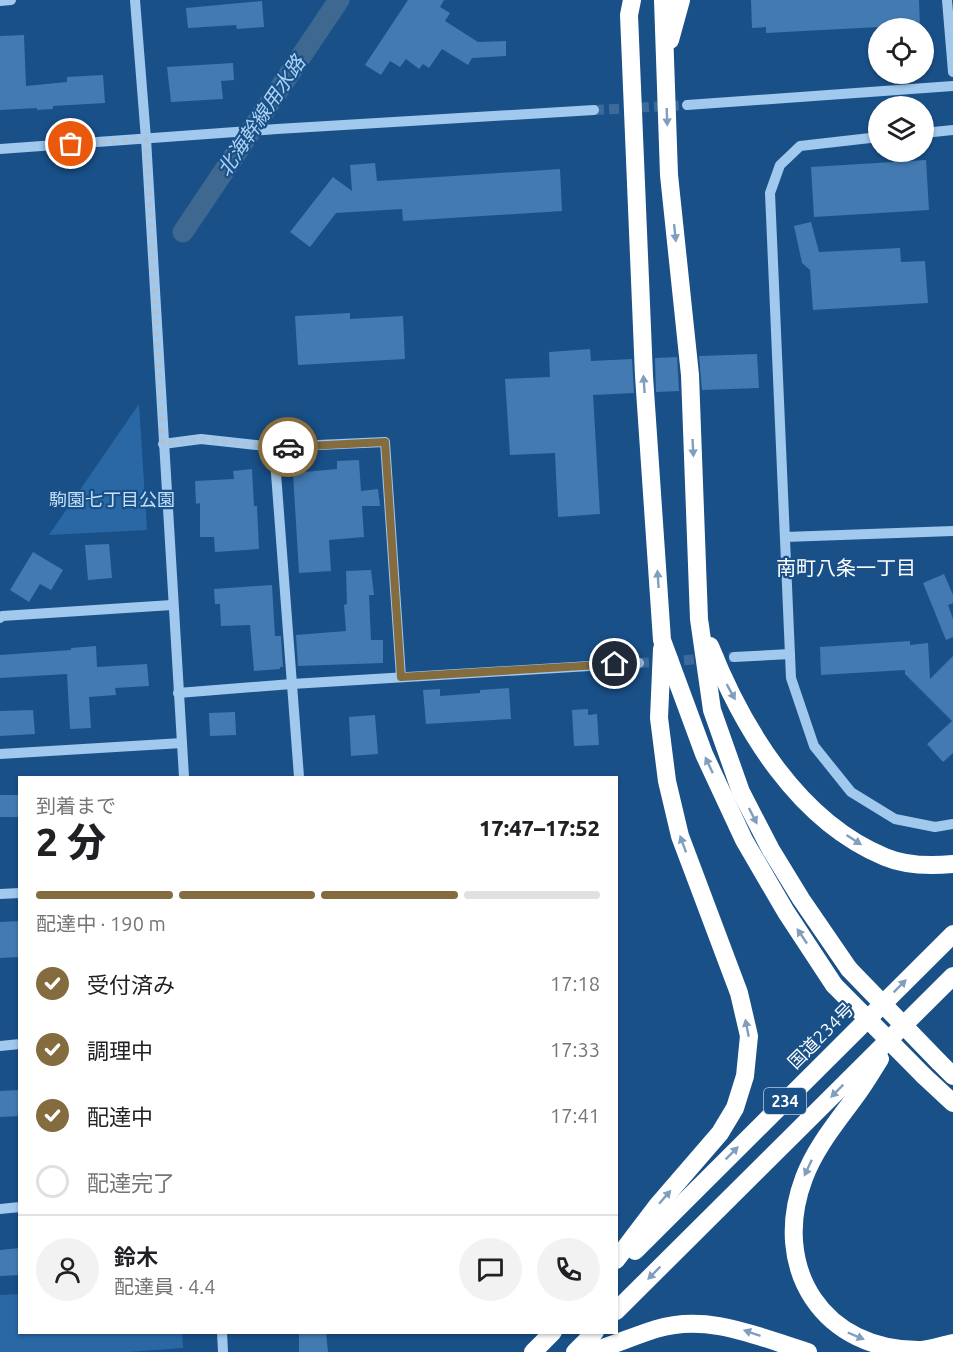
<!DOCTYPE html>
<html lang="ja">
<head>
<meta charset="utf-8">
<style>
	:root { --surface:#fff; --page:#f2f2f2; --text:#202124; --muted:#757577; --line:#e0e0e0; --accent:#846c3e }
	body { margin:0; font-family:Ubuntu,"Noto Sans JP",sans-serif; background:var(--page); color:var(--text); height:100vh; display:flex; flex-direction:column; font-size:22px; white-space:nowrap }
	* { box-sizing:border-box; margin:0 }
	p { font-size:20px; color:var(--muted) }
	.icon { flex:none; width:33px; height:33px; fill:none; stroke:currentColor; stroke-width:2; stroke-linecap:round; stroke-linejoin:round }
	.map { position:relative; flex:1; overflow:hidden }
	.side { position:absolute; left:18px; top:776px; width:600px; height:558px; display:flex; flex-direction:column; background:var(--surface); border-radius:0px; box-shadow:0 2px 4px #0004 }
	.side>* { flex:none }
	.fabs { position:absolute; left:868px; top:18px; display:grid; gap:12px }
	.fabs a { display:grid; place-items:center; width:66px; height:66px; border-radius:50%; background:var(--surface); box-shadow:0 2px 4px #0004; font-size:30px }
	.pin { position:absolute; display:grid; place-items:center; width:51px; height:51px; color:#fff; margin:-26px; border:3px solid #fff; border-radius:50%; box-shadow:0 2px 6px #0007 }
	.courier { position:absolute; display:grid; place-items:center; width:60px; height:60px; margin:-30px; border:4px solid #846c3e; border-radius:50%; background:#fff; color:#222; box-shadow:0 2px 8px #0007 }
	.overview em { font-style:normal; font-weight:800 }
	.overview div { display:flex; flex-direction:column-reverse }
	.overview { display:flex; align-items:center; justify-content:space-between; height:102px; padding:0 18px }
	h1 { font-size:39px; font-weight:800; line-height:45px }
	.bar { display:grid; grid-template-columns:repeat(4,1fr); gap:9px 6px; align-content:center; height:72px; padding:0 18px }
	.bar i { height:8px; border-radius:4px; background:var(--line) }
	.bar .on { background:var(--accent) }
	.bar p { grid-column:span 4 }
	.line { display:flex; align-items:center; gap:15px; padding:0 18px; border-top:2px solid var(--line) }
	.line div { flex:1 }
	.round { display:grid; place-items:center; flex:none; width:63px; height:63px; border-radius:32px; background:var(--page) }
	ol { padding:0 18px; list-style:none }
	li { display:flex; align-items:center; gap:18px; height:66px }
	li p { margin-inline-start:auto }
	li .icon { padding:6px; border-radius:50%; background:var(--accent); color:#fff; stroke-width:4 }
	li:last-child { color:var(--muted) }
	li i { width:33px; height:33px; border:3px solid var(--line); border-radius:50% }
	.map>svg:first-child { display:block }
	.green { fill:#2968a5 }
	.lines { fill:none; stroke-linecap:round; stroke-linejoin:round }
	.canal { stroke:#3f6891; stroke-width:21 }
	.building { fill:#427ab1 }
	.minor-tunnel { stroke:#3c6a9a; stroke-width:10; stroke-dasharray:10 5; stroke-linecap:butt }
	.minor { stroke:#a1c8ed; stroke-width:10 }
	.highway { stroke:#fff; stroke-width:18 }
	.highway-bridge { stroke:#fff; stroke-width:18 }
	.oneway { fill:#809fbe }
	.done { stroke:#aec2d5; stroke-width:6; stroke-dasharray:0 10.8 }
	.route { stroke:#846c3e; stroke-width:8 }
	.labels { text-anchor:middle; stroke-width:4.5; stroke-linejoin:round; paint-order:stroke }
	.shield { fill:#195088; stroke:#bacadb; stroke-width:1.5 }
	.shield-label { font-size:16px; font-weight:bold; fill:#fff }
	.park-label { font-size:18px; fill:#c7e1f9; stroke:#195088 }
	.street-label { font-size:18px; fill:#fff; stroke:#195088 }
	.water-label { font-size:20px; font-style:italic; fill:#add2f4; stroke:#195088 }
	.neighbourhood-label { font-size:20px; fill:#fff; stroke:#195088 }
</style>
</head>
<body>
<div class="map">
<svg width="953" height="1352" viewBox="0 0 953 1352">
	<rect width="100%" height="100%" fill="#195088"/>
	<g class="green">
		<path d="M139 404 147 530 49 535Z"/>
		<path d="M19 1294 20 1332H182L183 1348 129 1352H0V1295Z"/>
	</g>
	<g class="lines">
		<path class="canal" d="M183 232 339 0"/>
	</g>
	<g class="building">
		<path d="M408 0H444L440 7 450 13 445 21 478 42 506 41V56L472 58 468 65 442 49 429 68 423 64 419 69 406 59 400 67 390 61 381 75 365 65Z"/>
		<path d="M751 0H919L920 28H898V26L766 33V27L752 28Z"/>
		<path d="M262 1 264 27 237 29 236 25 188 28 186 8Z"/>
		<path d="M24 35 26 86 67 82V77L103 75 105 103 53 106V109L37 110V108L0 110V36Z"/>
		<path d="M233 63 234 80 221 81 223 99 171 102 167 67Z"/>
		<path d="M926 160 929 210 814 217 811 167Z"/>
		<path d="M375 163 377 181 560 169 562 211 403 221 402 209 336 213 310 247 290 232 333 177 352 191 350 165Z"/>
		<path d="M811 222 819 252 900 248 901 262 925 261 928 303 813 310 810 270 802 263 794 226Z"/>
		<path d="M350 313V319L403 316 405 359 298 365 295 316Z"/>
		<path d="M590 349 591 361 632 359 634 393 593 395 600 514 558 517 555 453 510 455 505 379 550 377 549 352Z"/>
		<path d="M757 354 759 388 702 390 699 356Z"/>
		<path d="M677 357 679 391 656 392 655 358Z"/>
		<path d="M359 460 361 491 378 489 379 498 380 506H362L364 537 329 540 331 571 299 573 293 473 337 469V461Z"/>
		<path d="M252 469 254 506H257L259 549 215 552 214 537H200V503L196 504 195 481 234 479 233 471Z"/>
		<path d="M109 544 112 578 88 580 85 545Z"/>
		<path d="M33 552 63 570 51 590 40 584 29 602 10 590Z"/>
		<path d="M371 570 374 595H369L371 640H383V663L298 666 296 635 346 631 344 605 347 604 346 571Z"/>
		<path d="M944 574 953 595V603L948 605 953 619V637L946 640 923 583Z"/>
		<path d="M272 585 275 636H281L283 667H280V669L254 671 250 625 221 626 220 604H215L214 589Z"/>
		<path d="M910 641V645L928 643 930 679 953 656V753L943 762 927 744 952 721 905 674V670L821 675 820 647Z"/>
		<path d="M96 646 97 667 147 664 149 686 115 688 116 695 89 697 91 728 70 729 67 674 0 678V655L71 650V648Z"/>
		<path d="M509 688 511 719 426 724 423 690 440 689V696L480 693V690Z"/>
		<path d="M588 709V715L597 714 599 745 574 746 572 710Z"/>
		<path d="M33 710 35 734 0 736V711Z"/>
		<path d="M235 712 236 735 210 736 209 713Z"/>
		<path d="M375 715 378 754 351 756 349 717Z"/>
		<rect x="0" y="795" width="20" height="22"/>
		<path d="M20 921V957L0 958V922Z"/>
		<path d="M20 1090V1116L0 1117V1091Z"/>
		<path d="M20 1248V1275L0 1276V1250Z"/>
		<path d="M299 1332H326L328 1352H299Z"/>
	</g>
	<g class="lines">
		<g class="minor-tunnel">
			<path d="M594 110 687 105"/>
			<path d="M639 663 734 657"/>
		</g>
		<g class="minor">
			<path d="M135 0 146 139 184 777"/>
			<path d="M947 0 953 72"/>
			<path d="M0 1 11 0"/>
			<path d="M687 105 953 86"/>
			<path d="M924 133 953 130"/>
			<path d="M879 137 800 146 780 165 770 193 791 678 814 746 851 792 895 819 935 827 953 824"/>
			<path d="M0 149 277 129 594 110"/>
			<path d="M163 444 201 439 274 447 385 442 401 677"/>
			<path d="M274 447 299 777"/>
			<path d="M785 537 953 531"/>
			<path d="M0 618 2 616 172 605"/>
			<path d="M734 657 790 654"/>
			<path d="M178 693 292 684 639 663"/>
			<path d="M0 754 182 743"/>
			<path d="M0 894 20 893"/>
			<path d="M0 1046 20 1044"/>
			<path d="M0 1209 20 1207"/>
			<path d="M222 1332 223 1352"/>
		</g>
		<g class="highway">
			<path d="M632 0 629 15 644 376 662 640 704 754 744 840 786 912 834 985"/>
			<path d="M663 0 669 175 690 375 699 619 712 710 741 792 771 850 801 899 849 969"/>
			<path d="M670 40 681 0"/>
			<path d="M710 646C743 729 798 821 885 857 906 866 931 866 953 864"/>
			<path d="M880 1059C873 1070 866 1082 858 1093 838 1121 816 1146 804 1178 770 1268 823 1352 922 1350 932 1349 943 1345 953 1343"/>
			<path d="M939 1062 953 1076"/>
			<path d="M924 1076 953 1103"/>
			<path d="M635 1251 953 934"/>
			<path d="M616 1260 657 1206 720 1133 735 1108 745 1076 749 1036 739 993 680 836 667 781 659 718 662 649"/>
			<path d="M616 1311 953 976"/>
			<path d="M533 1352 553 1332"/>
			<path d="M575 1352 595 1332"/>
			<path d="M591 1352C613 1345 634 1336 656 1329 709 1313 758 1337 808 1352"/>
		</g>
		<g class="highway-bridge">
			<path d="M849 969 939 1062"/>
			<path d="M834 985 924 1076"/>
		</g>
	</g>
	<defs><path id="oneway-solid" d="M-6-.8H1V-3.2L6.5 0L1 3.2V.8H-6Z" transform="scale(1.5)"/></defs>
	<g class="oneway">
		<use href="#oneway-solid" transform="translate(667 117) rotate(88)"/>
		<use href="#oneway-solid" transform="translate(675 233) rotate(84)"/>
		<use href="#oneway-solid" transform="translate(644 384) rotate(-94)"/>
		<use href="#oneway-solid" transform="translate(693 448) rotate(87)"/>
		<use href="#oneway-solid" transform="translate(658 579) rotate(-94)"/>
		<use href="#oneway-solid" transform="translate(731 692) rotate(61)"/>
		<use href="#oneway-solid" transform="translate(709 765) rotate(-115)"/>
		<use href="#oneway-solid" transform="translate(753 816) rotate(63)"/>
		<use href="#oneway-solid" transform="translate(854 840) rotate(33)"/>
		<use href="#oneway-solid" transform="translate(683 844) rotate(-110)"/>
		<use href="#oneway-solid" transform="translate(802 936) rotate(-124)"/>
		<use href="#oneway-solid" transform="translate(900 986) rotate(-45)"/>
		<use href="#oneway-solid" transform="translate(747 1028) rotate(-101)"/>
		<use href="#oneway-solid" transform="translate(837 1091) rotate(135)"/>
		<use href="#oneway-solid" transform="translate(732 1153) rotate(-45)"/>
		<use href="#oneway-solid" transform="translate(808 1168) rotate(115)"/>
		<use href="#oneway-solid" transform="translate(665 1197) rotate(-49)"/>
		<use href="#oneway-solid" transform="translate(654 1273) rotate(135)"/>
		<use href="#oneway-solid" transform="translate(752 1333) rotate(-161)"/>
		<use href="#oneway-solid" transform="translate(856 1336) rotate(23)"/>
	</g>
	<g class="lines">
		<path class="done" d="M71 144 146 139 163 444 201 439 274 447H288"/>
		<path class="route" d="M288 447 385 442 401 677 615 664"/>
	</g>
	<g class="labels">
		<rect class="shield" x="764" y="1088" width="42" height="26" rx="4.5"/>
		<g class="shield-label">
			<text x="785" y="1107">234</text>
		</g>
		<g class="park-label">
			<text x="112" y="506">駒園七丁目公園</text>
		</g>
		<g class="street-label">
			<text transform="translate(821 1036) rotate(-45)" y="6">国道234号</text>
		</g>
		<g class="water-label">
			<text transform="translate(261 116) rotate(-56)" y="7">北海幹線用水路</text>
		</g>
		<g class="neighbourhood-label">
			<text x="846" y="575">南町八条一丁目</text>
		</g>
	</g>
</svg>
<div class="fabs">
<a><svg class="icon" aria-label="locate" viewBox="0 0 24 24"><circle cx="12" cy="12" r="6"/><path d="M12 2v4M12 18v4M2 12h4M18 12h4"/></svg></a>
<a><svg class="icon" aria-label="layers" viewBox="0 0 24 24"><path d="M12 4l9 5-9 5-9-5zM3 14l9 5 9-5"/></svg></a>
</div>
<div class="pin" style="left:71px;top:144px;background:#ea580c"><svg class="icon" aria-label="bag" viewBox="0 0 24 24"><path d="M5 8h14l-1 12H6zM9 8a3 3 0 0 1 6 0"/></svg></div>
<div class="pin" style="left:615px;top:664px;background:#1f2937"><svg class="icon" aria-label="home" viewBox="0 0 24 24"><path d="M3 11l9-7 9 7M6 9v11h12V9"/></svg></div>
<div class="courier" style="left:288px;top:447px"><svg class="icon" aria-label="car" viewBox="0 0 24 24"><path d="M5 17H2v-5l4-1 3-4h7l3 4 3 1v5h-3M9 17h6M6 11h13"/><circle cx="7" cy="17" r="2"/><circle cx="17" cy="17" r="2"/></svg></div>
<section class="side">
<div class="overview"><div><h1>2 分</h1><p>到着まで</p></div><em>17:47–17:52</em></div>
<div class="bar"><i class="on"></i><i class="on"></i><i class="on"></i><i></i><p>配達中 · 190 m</p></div>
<ol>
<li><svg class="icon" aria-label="check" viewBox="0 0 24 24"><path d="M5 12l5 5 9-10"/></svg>受付済み<p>17:18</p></li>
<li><svg class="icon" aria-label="check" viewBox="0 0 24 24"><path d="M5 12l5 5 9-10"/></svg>調理中<p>17:33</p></li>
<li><svg class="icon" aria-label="check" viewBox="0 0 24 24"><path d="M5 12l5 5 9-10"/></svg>配達中<p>17:41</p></li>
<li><i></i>配達完了</li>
</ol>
<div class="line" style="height:108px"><a class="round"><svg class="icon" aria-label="person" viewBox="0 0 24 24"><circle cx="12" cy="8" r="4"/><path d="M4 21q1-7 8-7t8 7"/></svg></a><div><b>鈴木</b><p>配達員 · 4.4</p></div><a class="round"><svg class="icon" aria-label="chat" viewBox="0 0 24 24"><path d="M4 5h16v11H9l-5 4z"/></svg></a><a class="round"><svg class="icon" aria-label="phone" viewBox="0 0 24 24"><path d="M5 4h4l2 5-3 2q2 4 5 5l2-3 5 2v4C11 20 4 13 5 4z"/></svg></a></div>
</section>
</div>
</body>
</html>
